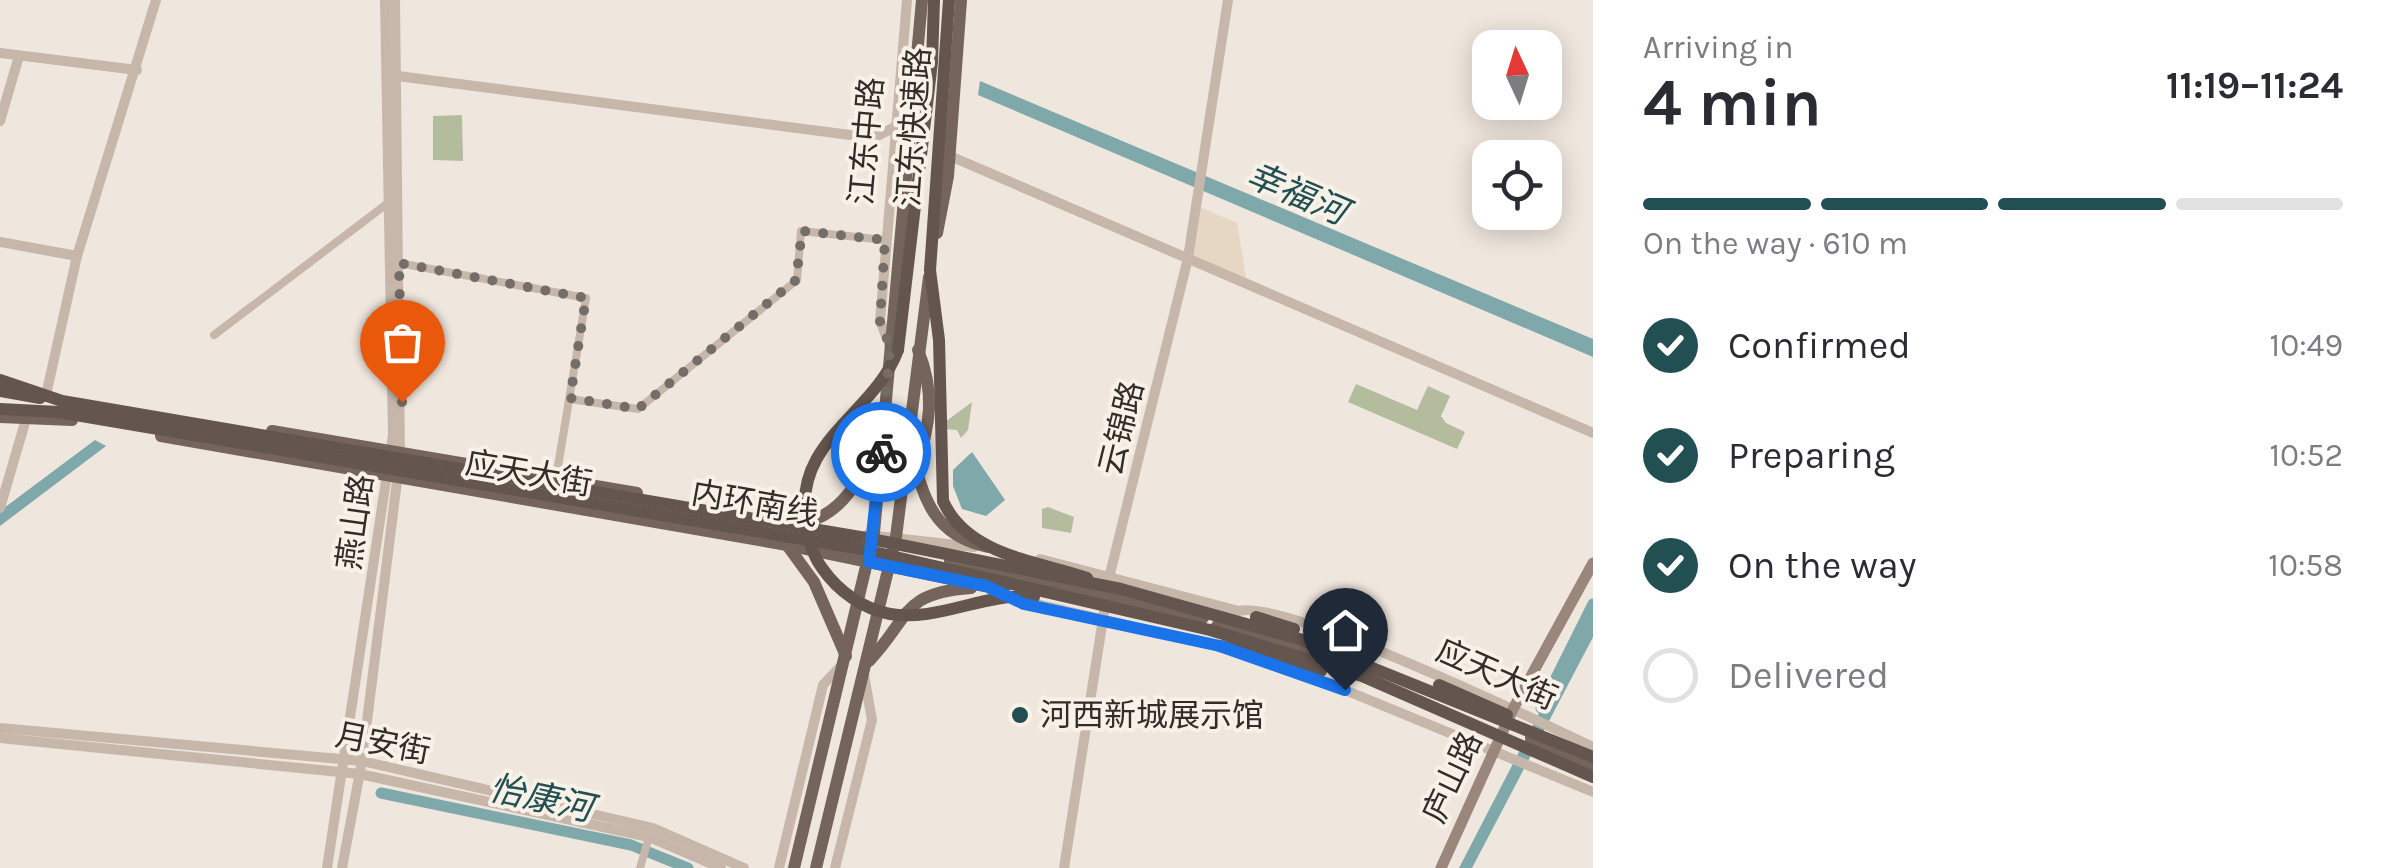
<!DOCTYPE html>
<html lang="en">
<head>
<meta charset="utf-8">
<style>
	:root { --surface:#fff; --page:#f7f7f7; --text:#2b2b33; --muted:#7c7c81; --line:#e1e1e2; --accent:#224f52 }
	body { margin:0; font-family:Karla,"Noto Sans SC",sans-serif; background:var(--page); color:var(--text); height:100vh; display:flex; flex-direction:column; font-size:38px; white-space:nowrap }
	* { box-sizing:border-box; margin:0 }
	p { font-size:32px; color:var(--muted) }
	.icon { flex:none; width:55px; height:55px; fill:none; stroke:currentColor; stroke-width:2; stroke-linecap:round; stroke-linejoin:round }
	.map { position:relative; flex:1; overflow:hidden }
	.drawer { display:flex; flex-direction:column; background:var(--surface); width:800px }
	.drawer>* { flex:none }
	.needle { width:65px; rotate:356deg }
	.fabs { position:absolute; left:1472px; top:30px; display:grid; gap:20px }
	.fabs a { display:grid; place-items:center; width:90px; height:90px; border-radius:20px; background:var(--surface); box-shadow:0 5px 25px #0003; font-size:50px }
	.pin { position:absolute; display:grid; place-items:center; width:85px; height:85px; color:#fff; margin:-102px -42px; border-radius:50% 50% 50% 0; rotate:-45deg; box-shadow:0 0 10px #0007 }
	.pin .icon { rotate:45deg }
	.courier { position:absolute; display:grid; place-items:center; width:100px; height:100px; margin:-50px; border:8px solid #1a73e8; border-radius:50%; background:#fff; color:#222; box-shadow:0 2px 12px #0007 }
	.overview em { font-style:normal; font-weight:700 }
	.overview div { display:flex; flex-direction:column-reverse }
	.overview { display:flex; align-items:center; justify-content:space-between; height:170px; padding:0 50px }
	h1 { font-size:65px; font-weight:700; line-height:75px }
	.bar { display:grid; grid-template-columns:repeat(4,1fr); gap:15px 10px; align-content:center; height:120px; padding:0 50px }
	.bar i { height:12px; border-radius:8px; background:var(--line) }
	.bar .selected { background:var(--accent) }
	.bar p { grid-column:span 4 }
	ol { padding:0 50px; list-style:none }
	li { display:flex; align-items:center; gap:30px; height:110px }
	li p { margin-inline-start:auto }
	li .icon { padding:10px; border-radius:50%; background:var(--accent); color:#fff; stroke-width:4 }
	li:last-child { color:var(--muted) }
	li i { width:55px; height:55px; border:5px solid var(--line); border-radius:50% }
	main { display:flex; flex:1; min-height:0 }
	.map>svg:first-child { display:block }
	.green { fill:#b3bd9e }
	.plaza { fill:#e6d7c5 }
	.water { fill:#7ea8aa }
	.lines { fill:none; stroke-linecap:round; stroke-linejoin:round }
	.river { stroke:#7ea8aa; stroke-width:11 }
	.minor { stroke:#c6b7aa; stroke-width:8 }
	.tertiary { stroke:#c6b7aa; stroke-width:10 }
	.secondary { stroke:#9a867b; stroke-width:11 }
	.primary { stroke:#75645b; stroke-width:12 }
	.trunk { stroke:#64564e; stroke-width:12 }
	.trunk-bridge { stroke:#64564e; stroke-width:12 }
	.done { stroke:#756d68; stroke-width:10; stroke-dasharray:0 18 }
	.route { stroke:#1a73e8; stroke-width:12 }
	.poi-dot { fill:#224f52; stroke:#f8f1e8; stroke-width:4 }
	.labels { text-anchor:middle; stroke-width:8; stroke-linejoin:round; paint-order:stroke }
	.street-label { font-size:32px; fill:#342c29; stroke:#f8f1e8 }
	.poi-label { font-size:32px; fill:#342c29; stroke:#f8f1e8; text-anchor:start }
	.water-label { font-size:35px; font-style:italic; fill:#224f52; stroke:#f8f1e8 }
</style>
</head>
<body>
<main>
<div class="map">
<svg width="1593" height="868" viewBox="0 0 1593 868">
	<rect width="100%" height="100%" fill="#efe6dd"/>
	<g class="green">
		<path d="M462 115 463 161 433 160V116Z"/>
		<path d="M1356 384 1417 410 1428 386 1450 396 1441 416 1446 423 1465 432 1457 449 1348 402Z"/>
		<path d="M972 402 968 430 961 438 957 430 943 429 941 425Z"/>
		<path d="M1048 507 1074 517 1071 533 1042 528V509Z"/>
	</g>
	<path class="plaza" d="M1195 205 1237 223 1247 283 1188 258Z"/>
	<g class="water">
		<path d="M980 81 1593 339V357L978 95Z"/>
		<path d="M95 440 106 446 0 526V511Z"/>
		<path d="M972 452 1005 500 986 516 962 509 953 486V470Z"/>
		<path d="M1593 609V637L1472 868H1459Z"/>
	</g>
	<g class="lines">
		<g class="river">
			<path d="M1541 708 1593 604"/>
			<path d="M381 793 631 845 688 868"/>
		</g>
		<g class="minor">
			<path d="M399 263 586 298 556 478"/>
			<path d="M214 335 388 203"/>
			<path d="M570 399 638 409 797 280 801 231 885 240"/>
			<path d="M640 868 649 837"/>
		</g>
		<g class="tertiary">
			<path d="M395 0 400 456"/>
			<path d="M0 53 137 70"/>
			<path d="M390 75 873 138 895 127"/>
			<path d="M0 121 19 56"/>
			<path d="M950 156 1593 433"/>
			<path d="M0 242 77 256"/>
			<path d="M890 346 880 321 907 0"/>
			<path d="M46 395 77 256 156 0"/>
			<path d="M0 508 26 419"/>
			<path d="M867 535 974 547"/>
			<path d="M1040 559 1239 611C1285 599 1536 720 1593 747"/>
			<path d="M1014 599 1226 648"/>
			<path d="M1251 657 1345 690 1593 792"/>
			<path d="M0 728 362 761 653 828 744 868"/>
			<path d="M0 738 360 774 649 837 721 868"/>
			<path d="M327 868 393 435 385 0"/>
			<path d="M342 868 362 761 398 473"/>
			<path d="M779 868 823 685 843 664"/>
			<path d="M835 868 872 720 864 675"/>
			<path d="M1064 868 1110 574 1188 258 1228 0"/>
		</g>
		<path class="secondary" d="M1441 868 1513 709 1593 563"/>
		<g class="primary">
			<path d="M937 233 948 176 961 0"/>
			<path d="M0 417 72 420"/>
			<path d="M272 431 637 493"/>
			<path d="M161 436 787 545 985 586 1007 585"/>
			<path d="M912 451C923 500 935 536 988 547"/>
			<path d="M916 466C931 425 935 391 918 350"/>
			<path d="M798 524C843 517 861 478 878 438"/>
			<path d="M787 545 814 582 846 656"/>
			<path d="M950 561 1203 618"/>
			<path d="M1217 626 1365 671"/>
			<path d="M869 661C911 617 900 593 971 588"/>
			<path d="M1531 738 1593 765"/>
			<path d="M794 868 874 533 922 0"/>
			<path d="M816 868 896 537 929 277"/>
		</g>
		<g class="trunk">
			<path d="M898 350 932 62 934 0"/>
			<path d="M0 391 40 398"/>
			<path d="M1220 646 1276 657"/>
		</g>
		<g class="trunk-bridge">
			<path d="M949 0 930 270 939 340 943 501C967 555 1037 561 1087 578"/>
			<path d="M898 350C875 413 794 441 806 518 808 536 811 553 822 568 838 591 863 609 890 614 939 622 984 592 1034 597"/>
			<path d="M0 380 62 401 866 538 1121 589 1303 640 1593 757"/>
			<path d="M0 409 58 412 861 549 1210 630 1362 676 1593 777"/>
			<path d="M1256 617 1294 629"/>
			<path d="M1276 657 1321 671"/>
			<path d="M1439 685 1507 715"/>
		</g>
	</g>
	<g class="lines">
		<path class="done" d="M402 402 399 263 586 298 570 398 638 409 796 280 802 231 885 240 880 322 890 346 881 452"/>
		<path class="route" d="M881 452 869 562 986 586 1024 604 1220 646 1345 690"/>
	</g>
	<circle class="poi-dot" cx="1020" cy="715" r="10"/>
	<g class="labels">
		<g class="street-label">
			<text transform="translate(913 127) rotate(-86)" y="11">江东快速路</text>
			<text transform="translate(866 141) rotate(-85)" y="11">江东中路</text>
			<text transform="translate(1121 428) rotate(-76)" y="11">云锦路</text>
			<text transform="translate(529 473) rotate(10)" y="11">应天大街</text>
			<text transform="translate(755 503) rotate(10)" y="11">内环南线</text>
			<text transform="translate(355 522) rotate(-82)" y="11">燕山路</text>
			<text transform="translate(1497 674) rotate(24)" y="11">应天大街</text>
			<text transform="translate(383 743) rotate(11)" y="11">月安街</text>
			<text transform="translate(1452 777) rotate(-65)" y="11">庐山路</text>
		</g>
		<g class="poi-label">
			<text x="1040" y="726">河西新城展示馆</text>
		</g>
		<g class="water-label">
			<text transform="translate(1297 193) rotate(23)" y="12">幸福河</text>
			<text transform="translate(541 798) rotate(12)" y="12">怡康河</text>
		</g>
	</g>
</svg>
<div class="fabs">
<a><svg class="needle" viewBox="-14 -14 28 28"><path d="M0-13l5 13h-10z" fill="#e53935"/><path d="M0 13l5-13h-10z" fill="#7c7c81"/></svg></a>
<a><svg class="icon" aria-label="locate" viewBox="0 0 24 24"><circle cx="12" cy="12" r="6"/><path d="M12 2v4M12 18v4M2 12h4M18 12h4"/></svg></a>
</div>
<div class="pin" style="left:402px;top:402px;background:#ea580c"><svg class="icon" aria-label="bag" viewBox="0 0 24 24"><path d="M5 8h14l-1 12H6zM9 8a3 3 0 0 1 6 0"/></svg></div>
<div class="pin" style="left:1345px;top:690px;background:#1f2937"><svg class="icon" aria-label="home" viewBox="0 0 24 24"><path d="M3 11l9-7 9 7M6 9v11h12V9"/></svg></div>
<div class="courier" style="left:881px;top:452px"><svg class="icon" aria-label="bike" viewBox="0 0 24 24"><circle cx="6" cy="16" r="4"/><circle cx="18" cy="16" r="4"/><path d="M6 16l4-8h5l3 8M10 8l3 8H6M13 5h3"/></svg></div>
</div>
<section class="drawer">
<div class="overview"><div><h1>4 min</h1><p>Arriving in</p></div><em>11:19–11:24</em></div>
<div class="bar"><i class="selected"></i><i class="selected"></i><i class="selected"></i><i></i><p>On the way · 610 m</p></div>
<ol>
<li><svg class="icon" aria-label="check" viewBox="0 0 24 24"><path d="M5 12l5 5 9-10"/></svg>Confirmed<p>10:49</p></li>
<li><svg class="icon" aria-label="check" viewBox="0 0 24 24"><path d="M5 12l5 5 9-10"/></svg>Preparing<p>10:52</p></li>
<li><svg class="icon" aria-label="check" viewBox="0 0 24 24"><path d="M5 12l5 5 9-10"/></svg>On the way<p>10:58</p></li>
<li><i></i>Delivered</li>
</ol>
</section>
</main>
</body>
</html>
